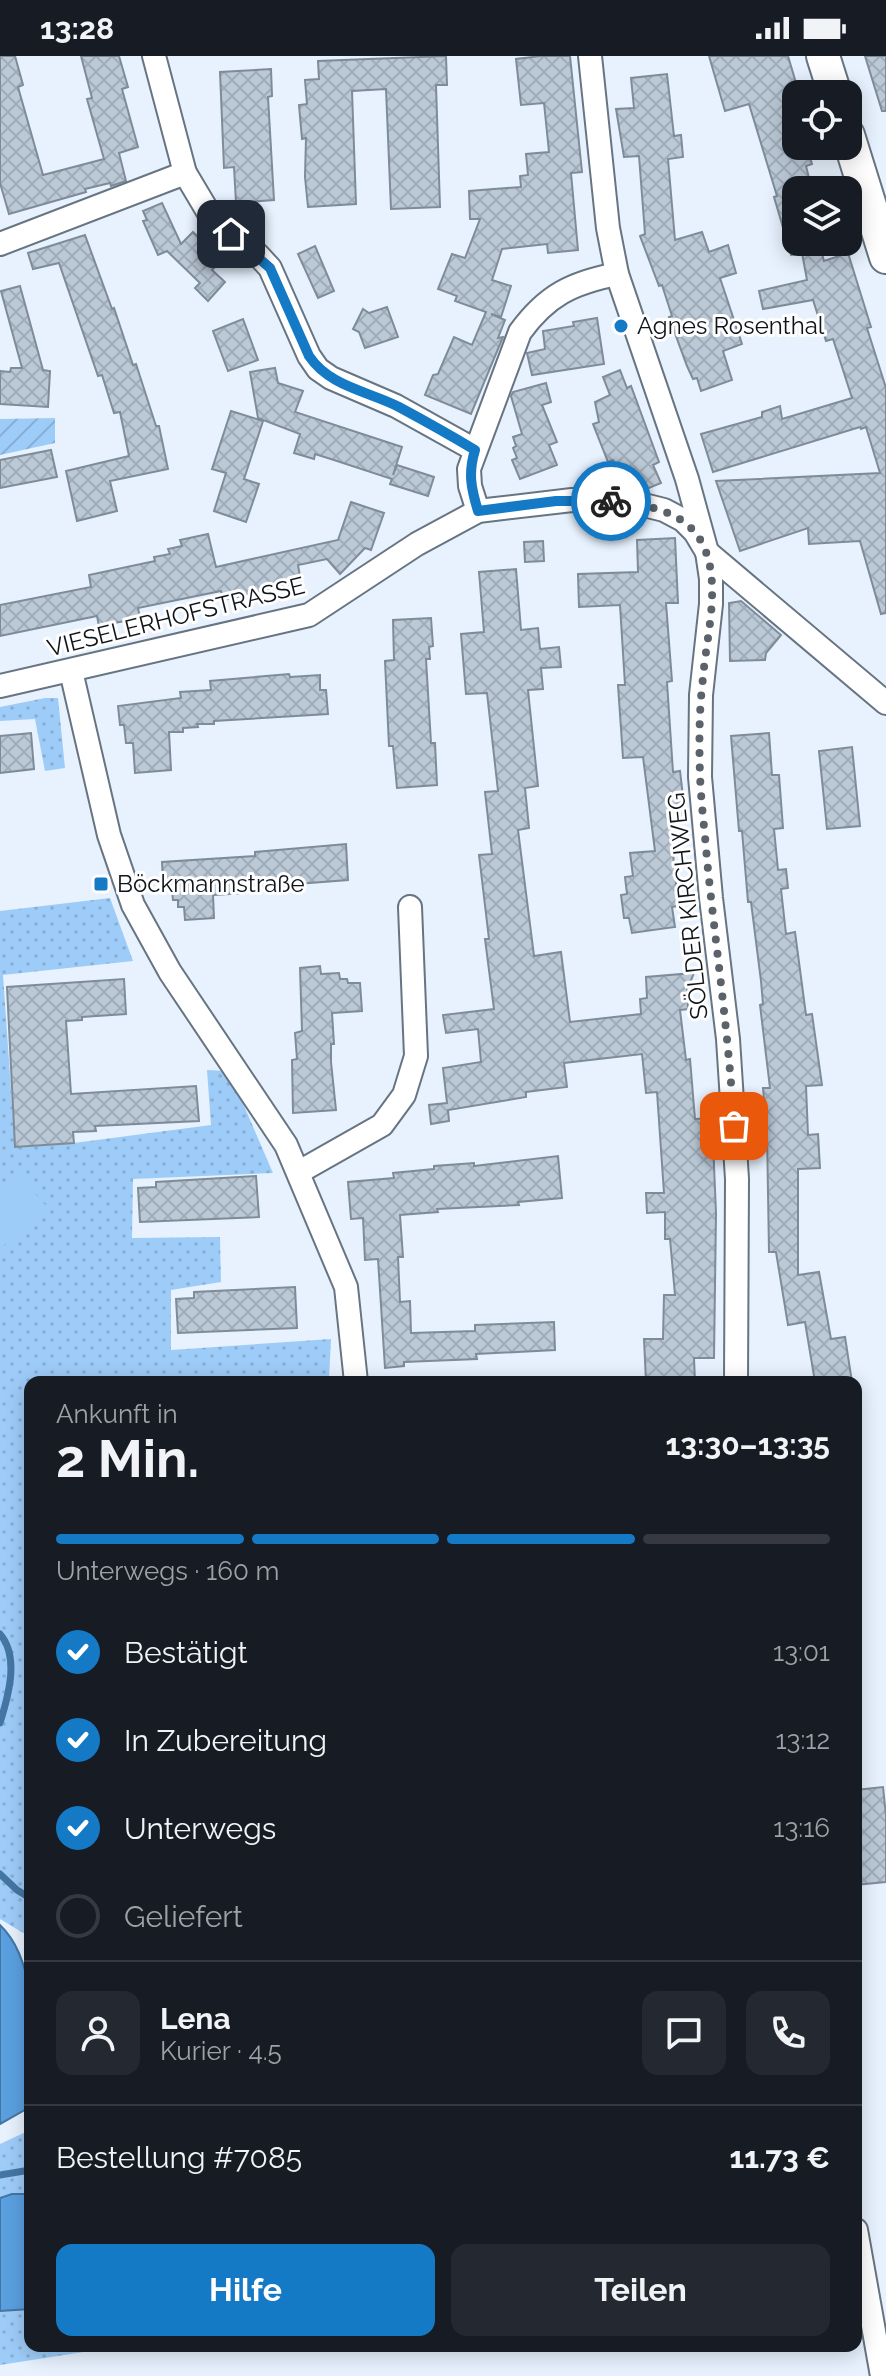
<!DOCTYPE html>
<html lang="de">
<head>
<meta charset="utf-8">
<style>
	:root { --surface:#171b24; --page:#242831; --text:#f1f3f6; --muted:#9ea1a6; --line:#363941; --accent:#157ac5 }
	body { margin:0; font-family:Raleway,sans-serif; background:var(--page); color:var(--text); height:100vh; display:flex; flex-direction:column; font-size:30px; white-space:nowrap }
	* { box-sizing:border-box; margin:0 }
	p { font-size:26px; color:var(--muted) }
	.icon { flex:none; width:44px; height:44px; fill:none; stroke:currentColor; stroke-width:2; stroke-linecap:round; stroke-linejoin:round }
	.map { position:relative; flex:1; overflow:hidden }
	.sheet { position:absolute; left:24px; top:1320px; width:838px; height:976px; display:flex; flex-direction:column; background:var(--surface); border-radius:16px; box-shadow:0 4px 20px #0003 }
	.sheet>* { flex:none }
	.tools { position:absolute; left:782px; top:24px; display:grid; gap:16px }
	.tools a { display:grid; place-items:center; width:80px; height:80px; border-radius:16px; background:var(--surface); box-shadow:0 4px 20px #0003; font-size:40px }
	.pin { position:absolute; display:grid; place-items:center; width:68px; height:68px; color:#fff; margin:-34px; border-radius:16px; box-shadow:0 4px 12px #0006 }
	.courier { position:absolute; display:grid; place-items:center; width:80px; height:80px; margin:-40px; border:6px solid #157ac5; border-radius:50%; background:#fff; color:#222; box-shadow:0 2px 10px #0007 }
	.headline em { font-style:normal; font-weight:700 }
	.headline div { display:flex; flex-direction:column-reverse }
	.headline { display:flex; align-items:center; justify-content:space-between; height:136px; padding:0 32px }
	h1 { font-size:52px; font-weight:700; line-height:60px }
	.bar { display:grid; grid-template-columns:repeat(4,1fr); gap:12px 8px; align-content:center; height:96px; padding:0 32px }
	.bar i { height:10px; border-radius:6px; background:var(--line) }
	.bar .selected { background:var(--accent) }
	.bar p { grid-column:span 4 }
	.line { display:flex; align-items:center; gap:20px; padding:0 32px; border-top:2px solid var(--line) }
	.line div { flex:1 }
	.round { display:grid; place-items:center; flex:none; width:84px; height:84px; border-radius:16px; background:var(--page) }
	ol { padding:0 32px; list-style:none }
	li { display:flex; align-items:center; gap:24px; height:88px }
	li p { margin-inline-start:auto }
	li .icon { padding:8px; border-radius:50%; background:var(--accent); color:#fff; stroke-width:4 }
	li:last-child { color:var(--muted) }
	li i { width:44px; height:44px; border:4px solid var(--line); border-radius:50% }
	.button { display:flex; gap:16px; margin-top:auto; padding:16px 32px }
	.button a { flex:1; height:92px; border-radius:16px; background:var(--accent); color:#fff; font-size:32px; font-weight:700; line-height:92px; text-align:center }
	.button a+a { background:var(--page); color:var(--text) }
	.status { display:flex; justify-content:space-between; align-items:center; height:56px; padding:0 40px; background:var(--surface); direction:ltr }
	.status svg { height:22px; fill:currentColor }
	.map>svg:first-child { display:block }
	.grass { fill:url(#grass-dots) }
	.garden { fill:url(#garden-furrows) }
	.pitch { fill:#9eccf9 }
	.water { fill:#5aa0e0; stroke:#4476a4; stroke-width:2 }
	.lines { fill:none; stroke-linecap:round; stroke-linejoin:round }
	.stream { stroke:#4476a4; stroke-width:7 }
	.building { fill:url(#building-cross-hatch); stroke:#7e8c99; stroke-width:2 }
	.street-casing { stroke:#677481; stroke-width:26 }
	.secondary-casing { stroke:#677481; stroke-width:36 }
	.street { stroke:#fff; stroke-width:22 }
	.secondary { stroke:#fff; stroke-width:32 }
	.done { stroke:#5b6269; stroke-width:8; stroke-dasharray:0 14.4 }
	.route { stroke:#157ac5; stroke-width:10 }
	.poi-dot { fill:#157ac5; stroke:#fefefe; stroke-width:3 }
	.labels { text-anchor:middle; stroke-width:6; stroke-linejoin:round; paint-order:stroke }
	.poi-label { font-size:24px; fill:#0f1419; stroke:#fefefe; text-anchor:start }
	.street-label { font-size:24px; fill:#0f1419; stroke:#fefefe }
</style>
</head>
<body>
<div class="status"><b>13:28</b><svg viewBox="0 0 49 12"><path d="M0 12V9h3v3zM5 12V6h3v6zM10 12V3h3v9zM15 12V0h3v12zM26 1h20v11H26zM47 4h2v5h-2z"/></svg></div>
<div class="map">
<svg width="886" height="2320" viewBox="0 0 886 2320">
	<defs>
		<pattern id="grass-dots" width="8" height="8" patternUnits="userSpaceOnUse" patternTransform="scale(2)"><rect width="8" height="8" fill="#9eccf9"/><path d="M2 2h.1M6 6h.1" fill="none" stroke="#87aed5" stroke-width="1.8" stroke-linecap="round"/></pattern>
		<pattern id="garden-furrows" width="10" height="10" patternUnits="userSpaceOnUse" patternTransform="scale(2)"><rect width="10" height="10" fill="#9eccf9"/><path d="M-1 1l2-2M0 10L10 0M9 11l2-2" fill="none" stroke="#87aed5"/></pattern>
		<pattern id="building-cross-hatch" width="8" height="8" patternUnits="userSpaceOnUse" patternTransform="scale(2)"><rect width="8" height="8" fill="#bbc9d7"/><path d="M0 0l8 8M0 8l8-8" fill="none" stroke="#a0acb8"/></pattern>
	</defs>
	<rect width="100%" height="100%" fill="#e7f2fe"/>
	<g class="grass">
		<path d="M45 642H58L65 712 45 715 35 663 0 665V651Z"/>
		<path d="M110 842 133 905 3 919 15 1091 74 1087 211 1069 207 1014 229 1015 273 1117 133 1123 132 1182 220 1181 221 1226 171 1234V1294L331 1283 329 1323 307 1326H30V1881L0 1863V855Z"/>
		<path d="M30 2074V2290H122L0 2309V2088Z"/>
	</g>
	<path class="garden" d="M55 362V387L0 399V363Z"/>
	<path class="pitch" d="M17 1117 48 1152 0 1193V1132Z"/>
	<g class="water">
		<path d="M0 1869C43 1910 30 1996 30 2051L0 2068Z"/>
		<path d="M12 2138H30V2253L0 2255V2142Z"/>
	</g>
	<g class="lines">
		<g class="stream">
			<path d="M0 1578C20 1601 8 1641 0 1667"/>
			<path d="M0 1818 17 1834 30 1842"/>
			<path d="M0 2119 30 2114"/>
		</g>
	</g>
	<g class="building">
		<path d="M0 0H15L23 29 18 31 43 119 104 103 87 43 92 42 81 0H119L128 31 122 33 138 91 119 97 126 125 111 130 110 127 85 133 86 136 9 158 0 127Z"/>
		<path d="M446 0 447 29H436L440 151 391 153 386 33 352 35 356 148 308 151 305 121 306 82 302 83 299 49 307 48 305 24 319 23 318 5Z"/>
		<path d="M541 0H570L582 116 571 117 578 194 548 197 547 188 502 193 492 224 511 230 501 261 491 258 505 264 498 282 503 281 471 358 425 339 433 319 438 318 454 281 472 289 486 256 455 245 457 240 438 233 452 198 465 202 480 163H470L469 135 521 131 520 120 528 119 526 98 549 96 544 47 521 49 516 3Z"/>
		<path d="M709 0H788L796 27V90H807L812 108 806 110 812 134H796V198L791 199 774 141 777 140 749 48 725 55Z"/>
		<path d="M865 0H886V55H882Z"/>
		<path d="M271 13 272 40 268 41 274 144 236 147 234 111 224 112 220 16Z"/>
		<path d="M667 18 674 80 681 79 683 101 668 103 675 184 702 176 709 196 728 189 736 217 720 222 742 288 723 295 732 324 701 335 697 322 693 323 687 310 669 261 672 260 662 229 659 230 640 180 645 178 639 100 624 101 616 53 634 52 631 22Z"/>
		<path d="M162 147 181 188 193 176 222 204 212 214 225 226 208 245 195 232 200 227 167 195 158 199 143 165 147 164 143 155Z"/>
		<path d="M85 179 112 253 114 252 133 309 136 308 156 370H159L168 413 110 425 117 455 77 465 66 415 129 400 120 356 114 357 102 319 98 320 59 207 33 213 28 197Z"/>
		<path d="M800 186H819L824 205 848 197 871 271 867 272 886 332V557L881 558 860 485 809 488 808 472 740 495 716 425 880 417 866 371 861 373 860 371 713 416 701 378 762 361V356L780 350 782 363 852 342 833 283 826 285 813 244 763 253 759 235 807 224Z"/>
		<path d="M315 190 334 235 318 242 298 198Z"/>
		<path d="M20 230 43 314 50 315 48 351 0 348V315L10 316 11 312H22L1 235Z"/>
		<path d="M387 251 398 281 365 292 359 276 353 273 363 253 369 257Z"/>
		<path d="M597 262 604 308 532 319 527 297 545 293 543 275 574 270 573 266Z"/>
		<path d="M243 263 258 304 228 315 213 275Z"/>
		<path d="M275 312 278 327 303 335 295 356 402 391 393 419 397 409 434 421 428 440 390 428 392 423 334 404 315 398 314 403 294 397 300 378 258 362 250 316Z"/>
		<path d="M620 314 627 332 631 330 659 406 653 409 661 427 644 434 636 416 624 421 613 404 608 406 593 368 599 366 595 346 610 339 603 321Z"/>
		<path d="M546 327 551 346 542 349 557 386 549 389 557 409 520 423 512 404 517 402 513 392 516 390 513 381 522 378 511 340 513 336Z"/>
		<path d="M231 355 263 365 244 423 259 428 246 466 214 455 226 417 212 413Z"/>
		<path d="M51 394 57 421 0 432V404Z"/>
		<path d="M351 446 384 457 371 494 365 492 340 518 327 503 298 509 301 526 223 544 221 535 138 552 140 562 99 570 97 560 0 580V549L91 531 89 519 155 505 154 501 170 498 168 493 182 490 180 484 208 478 216 511 338 484Z"/>
		<path d="M675 482 678 547H666L672 625 667 626 673 716 680 715 686 766 674 767 677 793H673L674 813 679 850 672 851 675 871 632 877 629 862H624L621 839 627 838 625 821 633 820 630 797 655 795 643 701 623 702 618 629H625L620 549 579 551 578 518 638 516 637 484Z"/>
		<path d="M543 485 544 505 525 506 524 486Z"/>
		<path d="M516 513 521 574 538 572 540 593 559 591 561 611 541 612 543 633 528 634 538 730 525 732 529 772 518 774 534 900 561 896 570 966 641 958 640 943 647 942 646 921 694 917 687 934 688 953 680 954 686 1004 690 1003 695 1063 712 1062 716 1157 714 1302H694L695 1326H646L644 1283H663L664 1239H675L670 1183H665V1156L647 1157 646 1137H664L657 1036 646 1037 642 998 564 1007 567 1031 526 1036V1041L448 1054 449 1065 431 1068 429 1049 447 1047 443 1012 481 1006 478 973 446 977 443 959 494 953 485 883H489L479 799 492 798 485 736 498 735 487 637 466 638 461 578 484 576 479 516Z"/>
		<path d="M741 545 781 579 766 597 765 604 730 605 729 547Z"/>
		<path d="M431 562 433 590 429 591 430 603H426L431 687H435L437 729 397 732 393 690H389L385 605 394 604 393 564Z"/>
		<path d="M289 618 290 621 320 619V634H326L328 658 214 665V668H197L198 671 183 672V676H169L171 714 135 717 133 687H126L124 669H120L118 650 181 642 180 636 211 634 210 625Z"/>
		<path d="M31 677 34 713 0 717V680Z"/>
		<path d="M769 677 772 719H779L783 772 774 773 778 814 786 813 788 832 781 833 786 878 795 876 806 959 812 958 822 1029 806 1030 808 1079 818 1078 820 1112 798 1113V1219L819 1216 831 1283 845 1281 852 1326H815L805 1266 788 1269 776 1196H769L767 1078 763 1032H770L760 949 763 948 761 925 751 846H748L742 775H739L731 680Z"/>
		<path d="M852 691 860 770 827 773 819 695Z"/>
		<path d="M346 788 348 824 243 832 244 837 213 839 214 862 185 864 184 851H178V844H173L171 825H163L162 806 255 800V796Z"/>
		<path d="M320 910 321 918 339 917 340 923H347L348 927H360L362 955 332 957 334 988H331V1006L336 1054 293 1057 292 1004 297 1003 295 977 302 975 300 912Z"/>
		<path d="M124 923 126 958 82 961V964L66 965 71 1038 196 1030 199 1065 95 1070 96 1075 73 1076 74 1087 15 1091 7 931Z"/>
		<path d="M558 1100 562 1142 518 1146 519 1149 437 1153 438 1156 400 1159 403 1201H398L400 1246 410 1245 411 1277 475 1275V1269L554 1266 555 1294 476 1298 477 1303 404 1306V1310L385 1312 378 1203 365 1204 363 1162 351 1163 348 1126 394 1122 393 1117 434 1113V1110L474 1107V1110Z"/>
		<path d="M256 1120 259 1161 140 1166 138 1132 156 1131V1126Z"/>
		<path d="M295 1231 297 1272 178 1277 176 1243 194 1242V1236Z"/>
		<path d="M883 1731 886 1760V1826L856 1829V1734Z"/>
	</g>
	<g class="lines">
		<g class="street-casing">
			<g id="street">
				<path d="M154 0 185 117 213 164 258 199 270 212 309 300 318 313 331 322 396 350 475 394"/>
				<path d="M590 0 608 172 617 218 687 423 707 496 711 523V548L701 639 700 721 711 842 728 983 737 1123 736 1326"/>
				<path d="M0 188 185 117"/>
				<path d="M478 455 470 430 469 413 520 276C547 239 572 227 617 218"/>
				<path d="M71 615 109 779 133 849 170 916 286 1089 346 1231 356 1326"/>
				<path d="M0 630 309 559 417 488 478 455 572 444 636 447 664 454 683 464 695 476 707 496 886 647"/>
				<path d="M299 1116 382 1069 404 1039 416 1000 410 851"/>
				<path d="M856 2174 882 2320"/>
			</g>
		</g>
		<g class="secondary-casing">
			<g id="secondary">
				<path d="M823 0 835 38"/>
				<path d="M848 79 886 201"/>
			</g>
		</g>
		<use href="#street" class="street"/>
		<use href="#secondary" class="secondary"/>
	</g>
	<g class="lines">
		<path class="done" d="M611 445C648 448 692 456 706 496 720 534 706 583 703 622 699 654 699 687 700 719 701 748 705 776 707 804 716 893 729 981 734 1070"/>
		<path class="route" d="M231 178 270 212 309 300C330 331 368 335 399 351 425 365 450 379 475 394 468 417 471 432 478 455L556 445H611"/>
	</g>
	<g class="poi-dot">
		<circle cx="621" cy="270" r="8"/>
		<rect x="93" y="820" width="16" height="16" rx="4"/>
	</g>
	<g class="labels">
		<g class="poi-label">
			<text x="637" y="278">Agnes Rosenthal</text>
			<text x="117" y="836">Böckmannstraße</text>
		</g>
		<g class="street-label">
			<text transform="translate(176 561) rotate(-14)" y="8">VIESELERHOFSTRASSE</text>
			<text transform="translate(688 850) rotate(-96)" y="8">SÖLDER KIRCHWEG</text>
		</g>
	</g>
</svg>
<div class="tools">
<a><svg class="icon" aria-label="locate" viewBox="0 0 24 24"><circle cx="12" cy="12" r="6"/><path d="M12 2v4M12 18v4M2 12h4M18 12h4"/></svg></a>
<a><svg class="icon" aria-label="layers" viewBox="0 0 24 24"><path d="M12 4l9 5-9 5-9-5zM3 14l9 5 9-5"/></svg></a>
</div>
<div class="pin" style="left:734px;top:1070px;background:#ea580c"><svg class="icon" aria-label="bag" viewBox="0 0 24 24"><path d="M5 8h14l-1 12H6zM9 8a3 3 0 0 1 6 0"/></svg></div>
<div class="pin" style="left:231px;top:178px;background:#1f2937"><svg class="icon" aria-label="home" viewBox="0 0 24 24"><path d="M3 11l9-7 9 7M6 9v11h12V9"/></svg></div>
<div class="courier" style="left:611px;top:445px"><svg class="icon" aria-label="bike" viewBox="0 0 24 24"><circle cx="6" cy="16" r="4"/><circle cx="18" cy="16" r="4"/><path d="M6 16l4-8h5l3 8M10 8l3 8H6M13 5h3"/></svg></div>
<section class="sheet">
<div class="headline"><div><h1>2 Min.</h1><p>Ankunft in</p></div><em>13:30–13:35</em></div>
<div class="bar"><i class="selected"></i><i class="selected"></i><i class="selected"></i><i></i><p>Unterwegs · 160 m</p></div>
<ol>
<li><svg class="icon" aria-label="check" viewBox="0 0 24 24"><path d="M5 12l5 5 9-10"/></svg>Bestätigt<p>13:01</p></li>
<li><svg class="icon" aria-label="check" viewBox="0 0 24 24"><path d="M5 12l5 5 9-10"/></svg>In Zubereitung<p>13:12</p></li>
<li><svg class="icon" aria-label="check" viewBox="0 0 24 24"><path d="M5 12l5 5 9-10"/></svg>Unterwegs<p>13:16</p></li>
<li><i></i>Geliefert</li>
</ol>
<div class="line" style="height:144px"><a class="round"><svg class="icon" aria-label="person" viewBox="0 0 24 24"><circle cx="12" cy="8" r="4"/><path d="M4 21q1-7 8-7t8 7"/></svg></a><div><b>Lena</b><p>Kurier · 4.5</p></div><a class="round"><svg class="icon" aria-label="chat" viewBox="0 0 24 24"><path d="M4 5h16v11H9l-5 4z"/></svg></a><a class="round"><svg class="icon" aria-label="phone" viewBox="0 0 24 24"><path d="M5 4h4l2 5-3 2q2 4 5 5l2-3 5 2v4C11 20 4 13 5 4z"/></svg></a></div>
<div class="line" style="height:104px"><div>Bestellung #7085</div><b>11.73 €</b></div>
<div class="button"><a>Hilfe</a><a>Teilen</a></div>
</section>
</div>
</body>
</html>
